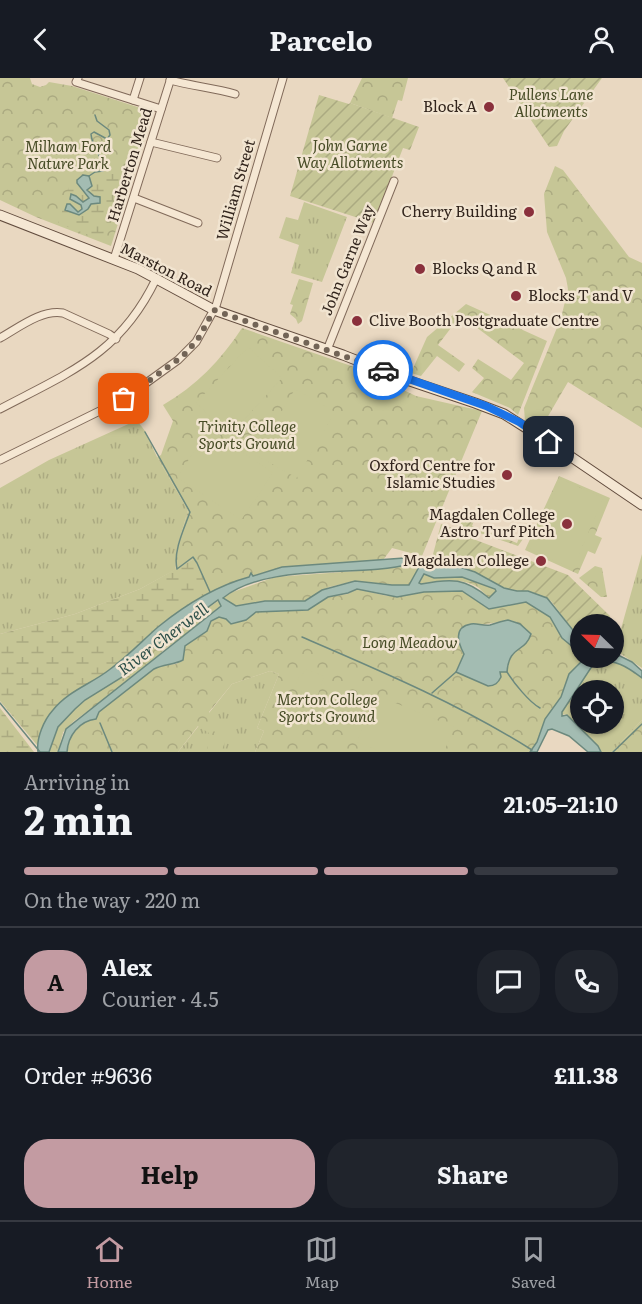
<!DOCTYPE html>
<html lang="en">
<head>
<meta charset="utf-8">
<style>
	:root { --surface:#171b24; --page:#20242c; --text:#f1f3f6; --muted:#9ea1a6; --line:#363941; --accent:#c39ba2 }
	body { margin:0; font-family:Literata,serif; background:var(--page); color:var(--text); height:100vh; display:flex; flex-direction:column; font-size:22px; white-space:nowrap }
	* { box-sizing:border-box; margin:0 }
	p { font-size:20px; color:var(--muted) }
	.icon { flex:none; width:33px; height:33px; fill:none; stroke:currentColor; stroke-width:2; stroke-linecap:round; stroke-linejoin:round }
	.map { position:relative; height:674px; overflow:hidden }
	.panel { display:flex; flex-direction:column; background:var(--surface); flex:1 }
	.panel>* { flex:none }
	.needle { width:39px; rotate:293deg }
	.tools { position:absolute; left:570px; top:536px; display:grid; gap:12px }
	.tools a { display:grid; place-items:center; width:54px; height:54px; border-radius:50%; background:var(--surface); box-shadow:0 2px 4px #0004; font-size:30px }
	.pin { position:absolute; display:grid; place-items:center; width:51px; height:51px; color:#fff; margin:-26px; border-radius:12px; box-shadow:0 3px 9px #0006 }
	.courier { position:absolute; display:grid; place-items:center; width:60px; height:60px; margin:-30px; border:4px solid #1a73e8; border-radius:50%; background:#fff; color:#222; box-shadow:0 2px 8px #0007 }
	.summary em { font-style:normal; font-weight:700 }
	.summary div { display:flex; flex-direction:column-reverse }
	.summary { display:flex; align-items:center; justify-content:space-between; height:102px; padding:0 24px }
	h1 { font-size:39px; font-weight:700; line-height:45px }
	.bar { display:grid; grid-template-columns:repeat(4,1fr); gap:9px 6px; align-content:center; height:72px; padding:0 24px }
	.bar i { height:8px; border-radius:4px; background:var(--line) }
	.bar .active { background:var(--accent) }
	.bar p { grid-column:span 4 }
	.line { display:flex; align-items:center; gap:15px; padding:0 24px; border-top:2px solid var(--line) }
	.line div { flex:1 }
	.round { display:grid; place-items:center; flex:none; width:63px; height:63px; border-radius:24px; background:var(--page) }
	.button { display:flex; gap:12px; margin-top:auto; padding:12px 24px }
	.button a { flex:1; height:69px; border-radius:24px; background:var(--accent); color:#111; font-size:24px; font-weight:700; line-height:69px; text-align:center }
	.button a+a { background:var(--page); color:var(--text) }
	header { display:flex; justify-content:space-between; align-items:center; height:78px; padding:0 24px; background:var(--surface); font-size:27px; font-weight:700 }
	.tab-bar { display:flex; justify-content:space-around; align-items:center; height:84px; border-top:2px solid var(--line); background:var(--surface); font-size:16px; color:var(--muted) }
	.tab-bar a { display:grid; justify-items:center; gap:3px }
	.tab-bar .active { color:var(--accent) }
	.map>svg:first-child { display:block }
	.grass { fill:url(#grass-tufts); fill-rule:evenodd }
	.forest { fill:url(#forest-crowns); fill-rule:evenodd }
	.wetland { fill:url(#wetland-marsh) }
	.garden { fill:url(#garden-furrows) }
	.pitch { fill:#c6c696 }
	.water { fill:#a3bcb2; stroke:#6c897e; stroke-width:1.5; fill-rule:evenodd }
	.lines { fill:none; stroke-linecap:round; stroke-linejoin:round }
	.stream { stroke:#6c897e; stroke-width:1.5 }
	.street-casing { stroke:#816a5a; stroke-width:9 }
	.secondary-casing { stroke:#624c3e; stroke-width:11 }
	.street { stroke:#f5e7d3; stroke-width:7 }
	.secondary { stroke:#f5e7d3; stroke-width:9 }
	.done { stroke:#726456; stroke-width:6; stroke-dasharray:0 10.8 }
	.route { stroke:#1a73e8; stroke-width:8 }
	.poi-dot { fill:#8a303c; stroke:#f1e4d0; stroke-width:2 }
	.labels { text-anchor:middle; stroke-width:5; stroke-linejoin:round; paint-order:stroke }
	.park-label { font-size:15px; font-style:italic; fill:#474c26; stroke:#f1e4d0 }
	.poi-label { font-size:15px; fill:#32251d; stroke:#f1e4d0; text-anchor:end }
	.street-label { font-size:15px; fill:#32251d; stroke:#f1e4d0 }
	.water-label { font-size:16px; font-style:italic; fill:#2e504a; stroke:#f1e4d0 }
</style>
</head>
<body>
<header><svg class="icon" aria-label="back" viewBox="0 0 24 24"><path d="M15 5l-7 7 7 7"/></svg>Parcelo<svg class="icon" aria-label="person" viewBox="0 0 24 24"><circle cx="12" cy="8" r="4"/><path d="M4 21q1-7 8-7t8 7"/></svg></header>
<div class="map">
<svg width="642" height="674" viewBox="0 0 642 674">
	<defs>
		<pattern id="grass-tufts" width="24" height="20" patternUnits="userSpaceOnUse" patternTransform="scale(1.5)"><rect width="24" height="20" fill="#c6c696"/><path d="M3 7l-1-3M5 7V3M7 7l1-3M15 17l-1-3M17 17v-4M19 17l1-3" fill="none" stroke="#abaa81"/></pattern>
		<pattern id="forest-crowns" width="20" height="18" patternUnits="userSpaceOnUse" patternTransform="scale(1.5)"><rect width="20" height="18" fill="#c6c696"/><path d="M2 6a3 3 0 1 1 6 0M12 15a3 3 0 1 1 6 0" fill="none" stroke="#abaa81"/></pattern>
		<pattern id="wetland-marsh" width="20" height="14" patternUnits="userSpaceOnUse" patternTransform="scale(1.5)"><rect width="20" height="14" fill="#c6c696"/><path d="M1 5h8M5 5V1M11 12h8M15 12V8" fill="none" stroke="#abaa81"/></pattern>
		<pattern id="garden-furrows" width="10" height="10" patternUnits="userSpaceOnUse" patternTransform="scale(1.5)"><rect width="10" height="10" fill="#c6c696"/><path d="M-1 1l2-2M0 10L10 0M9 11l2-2" fill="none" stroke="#abaa81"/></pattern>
	</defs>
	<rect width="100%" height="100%" fill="#e9d8c1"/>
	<g class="grass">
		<path d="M304 124 347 139 322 204 291 195 299 167 279 160 286 139 298 142Z"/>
		<path d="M135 343 139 345 145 353 157 379 188 432 178 467 175 492 140 511 75 536 0 556V410L49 382Z"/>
		<path d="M642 476V590L615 572Z"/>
		<path d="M604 581 625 587 642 600V642L612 674H601L598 668 567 637 564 636 562 638C562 625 588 594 596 582ZM580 612H614V645H580Z"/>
		<path d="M270 593 279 596 257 650 264 653 255 674H178L232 606Z"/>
	</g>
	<g class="forest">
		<path d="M0 0H30L32 6 40 9 46 7 49 4 72 8 153 34 111 168 36 139 0 122Z"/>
		<path d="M362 0H408L402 23 398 22 392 40 350 25Z"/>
		<path d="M555 88 563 92 629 179 642 185V350L568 304 540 352 525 343 524 330 561 240 568 211 566 200 547 154 544 116Z"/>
		<path d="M299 201 313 205 302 243 298 246 296 241 290 236 293 227 290 226Z"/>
		<path d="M466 226 547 263 518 337 510 330 472 314 484 300 472 290 478 281 511 302 524 285 476 249 480 243 473 238 468 243 460 238 438 267 465 286 459 294 437 278 421 298 411 295 427 259Z"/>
		<path d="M242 250 357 290 416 318 482 333 422 478 392 470 383 482 282 489 252 498 250 496V499L210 514 197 485 194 481 175 492 178 467 188 432 157 379 161 377 173 343 163 327C196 308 221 282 242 250Z"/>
		<path d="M559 398 610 420 595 457 602 460 595 476 588 473 578 496 525 472Z"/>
		<path d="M411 486 420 488 410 507H392L355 503 329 509 305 523H265L236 528 234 526 221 527 192 552 163 572 158 579 118 611 74 643 63 654 58 674H49L58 649 75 631 85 622 124 598 146 575 180 549 230 515 275 499 357 493Z"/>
		<path d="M595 488 602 490 607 519H601L579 500Z"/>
		<path d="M424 496 434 500 462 499 496 511V513L489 520C486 517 482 513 479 510 463 499 439 503 421 506L419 505Z"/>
		<path d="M357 511 387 518H399L424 514 462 513 489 531 526 524 550 539 562 560 577 571 583 580 581 584 569 596 561 619 545 641 537 664 530 674H255L264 653 257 650 279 596 270 593 232 606 209 634 215 648 213 652 225 664 221 674 207 673 209 655 198 648 178 674H67L71 655 154 591 163 587 177 586 185 568 207 553 211 543 219 539 246 542 256 534 308 532 328 519 348 516ZM508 542 513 543 520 570 510 579 508 589 500 594 501 599C498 605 494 608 488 608L456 593 464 576 461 551C477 546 492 546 508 542Z"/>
		<path d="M642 642V674H612Z"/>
	</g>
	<g class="wetland">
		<path d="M100 88 126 99 127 102 104 163 58 145C66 130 64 104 81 94 87 91 94 90 100 88Z"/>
		<path d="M194 481 197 485 210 514 157 550 150 558 108 593 94 602 46 644 37 667 0 623V556L75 536 140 511Z"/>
		<path d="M0 630 34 674H0Z"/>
	</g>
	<g class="garden">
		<path d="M503 0H602L564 53 557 68 549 69Z"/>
		<path d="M319 17 349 26 350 25 419 49 410 72 403 70 374 145 290 118Z"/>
		<path d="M478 426 480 427 472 448 517 465 519 460 523 461 518 468 453 446 456 432 475 435Z"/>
		<path d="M441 446 461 453 460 456 568 497 610 538 609 546H580V557L572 551 551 523 528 513H517L504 510 475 494 432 480Z"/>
	</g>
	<g class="pitch">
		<path d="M248 269 282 300 230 357 196 325Z"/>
		<path d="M295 311 335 334 297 400 256 377Z"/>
		<path d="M209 352 273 395 241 442 177 399Z"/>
		<path d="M561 401 603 420 573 491 530 472Z"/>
		<path d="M305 591 324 598 317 620 294 611 299 599 301 600Z"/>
		<path d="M376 617 454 649 444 674H383L357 664Z"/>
	</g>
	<g class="water">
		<path d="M83 97 89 98 92 108 87 112 94 118 100 119V125L91 126 88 131 79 137 65 132 67 126H70L78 134 82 131 81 127 70 121 71 116 76 118 83 124 89 120 77 105V102Z"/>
		<path d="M404 480 423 487 427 480H432L475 494 504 510 517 513H528L547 520 572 551 580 557V575L562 560 550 539 526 524 489 531 462 513 424 514 397 519 357 511 348 515 328 519 308 532 256 534 246 542 231 546 226 541 219 539 211 543 207 553 185 568 183 582C174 587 164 586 154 591L99 634 96 641C79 643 68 658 67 674H58L66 651 221 528 218 522 146 575 124 598 85 622 75 631 58 649 49 674H38C36 660 44 642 53 632 68 613 91 606 109 592 127 579 142 563 158 549 185 527 216 508 249 499L251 495 253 498 282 489ZM411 486 419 489 409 507H392L355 503 322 512 305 523H265L236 528 223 520C268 484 356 500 411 486ZM424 496 434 500 462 499 495 511 496 513 489 520C465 500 452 500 421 506L419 505Z"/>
		<path d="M508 542 520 546 531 556C525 575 509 567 507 594H500L501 599C498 605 495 608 488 608L456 594 464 576C458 565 453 549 471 546 477 545 483 548 490 547 496 545 502 543 508 542Z"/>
		<path d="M614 575 632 584 642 593V600C625 587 617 583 596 582L562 634V638L567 637 598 668 601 674H588L569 658 552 651 548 652 537 674H530L537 664 545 641 561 619 569 596 581 584 582 579H614Z"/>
	</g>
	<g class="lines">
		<g class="stream">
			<path d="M89 98 95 94 103 93C102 75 92 70 91 56L94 54 107 61 110 57 109 52 97 43 95 37"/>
			<path d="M145 354 190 434C184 451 173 473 177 491L193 479 197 485 210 514"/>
			<path d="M302 559C381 593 459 626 532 672"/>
			<path d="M507 594C514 605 529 624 540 630"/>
			<path d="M432 615 456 594"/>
			<path d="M0 625 40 674"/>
			<path d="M100 645 112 674"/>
			<path d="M613 674 642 646"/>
		</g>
		<g class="street-casing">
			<g id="street">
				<path d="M78 0 76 4 161 31"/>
				<path d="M170 2C192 8 214 10 235 16"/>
				<path d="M133 22 140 0"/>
				<path d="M151 64 217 80"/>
				<path d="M134 120 198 145"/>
				<path d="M114 181 171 0"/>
				<path d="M0 260C18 250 42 231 63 235L109 256 116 261"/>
				<path d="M327 272 394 103"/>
				<path d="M0 331C70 294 120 276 156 201"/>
				<path d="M0 382 124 321 178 282 196 264 216 228 283 0"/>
			</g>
		</g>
		<g class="secondary-casing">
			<path id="secondary" d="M0 137 138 191 214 232 343 277 404 301 475 325 504 336 564 374 642 427"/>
		</g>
		<use href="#street" class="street"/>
		<use href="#secondary" class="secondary"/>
	</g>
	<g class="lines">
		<path class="done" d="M124 321 183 278 198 261 214 232 383 292"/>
		<path class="route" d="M383 292 486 328 519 344 549 364"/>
	</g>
	<g class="poi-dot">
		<circle cx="489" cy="29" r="6"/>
		<circle cx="529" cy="134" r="6"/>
		<circle cx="420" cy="191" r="6"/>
		<circle cx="516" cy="218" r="6"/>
		<circle cx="357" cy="243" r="6"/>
		<circle cx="507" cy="397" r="6"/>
		<circle cx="567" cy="446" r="6"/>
		<circle cx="541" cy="483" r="6"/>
	</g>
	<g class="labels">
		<g class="park-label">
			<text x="551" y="22">Pullens Lane<tspan x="551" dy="17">Allotments</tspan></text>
			<text x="350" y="73">John Garne<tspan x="350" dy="17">Way Allotments</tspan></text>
			<text x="68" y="74">Milham Ford<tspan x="68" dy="17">Nature Park</tspan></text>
			<text x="247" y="354">Trinity College<tspan x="247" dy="17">Sports Ground</tspan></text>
			<text x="410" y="570">Long Meadow</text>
			<text x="327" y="627">Merton College<tspan x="327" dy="17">Sports Ground</tspan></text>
		</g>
		<g class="poi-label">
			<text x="477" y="34">Block A</text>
			<text x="517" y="139">Cherry Building</text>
			<text x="432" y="196" text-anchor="start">Blocks Q and R</text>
			<text x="528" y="223" text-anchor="start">Blocks T and V</text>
			<text x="369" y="248" text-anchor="start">Clive Booth Postgraduate Centre</text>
			<text x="495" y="393">Oxford Centre for<tspan x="495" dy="17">Islamic Studies</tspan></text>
			<text x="555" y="442">Magdalen College<tspan x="555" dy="17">Astro Turf Pitch</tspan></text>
			<text x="529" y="488">Magdalen College</text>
		</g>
		<g class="street-label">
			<text transform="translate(130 87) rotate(-73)" y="5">Harberton Mead</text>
			<text transform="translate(236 112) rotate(-74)" y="5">William Street</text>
			<text transform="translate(348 182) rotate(-68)" y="5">John Garne Way</text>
			<text transform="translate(166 192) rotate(27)" y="5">Marston Road</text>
		</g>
		<g class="water-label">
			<text transform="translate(163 561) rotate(-37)" y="6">River Cherwell</text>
		</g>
	</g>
</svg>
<div class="tools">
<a><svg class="needle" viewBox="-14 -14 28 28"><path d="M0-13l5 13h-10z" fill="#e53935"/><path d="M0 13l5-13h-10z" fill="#9ea1a6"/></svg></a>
<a><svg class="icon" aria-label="locate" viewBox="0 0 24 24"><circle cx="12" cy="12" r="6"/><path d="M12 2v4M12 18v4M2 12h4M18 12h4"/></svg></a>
</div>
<div class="pin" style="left:124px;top:321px;background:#ea580c"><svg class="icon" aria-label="bag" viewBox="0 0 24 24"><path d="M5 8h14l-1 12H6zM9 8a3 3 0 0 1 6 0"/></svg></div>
<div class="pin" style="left:549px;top:364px;background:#1f2937"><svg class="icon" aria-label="home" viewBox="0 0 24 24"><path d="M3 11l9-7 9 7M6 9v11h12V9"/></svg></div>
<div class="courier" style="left:383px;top:292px"><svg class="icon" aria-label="car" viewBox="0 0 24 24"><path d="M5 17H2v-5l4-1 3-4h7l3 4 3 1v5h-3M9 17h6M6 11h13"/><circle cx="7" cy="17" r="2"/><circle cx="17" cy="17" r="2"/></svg></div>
</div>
<section class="panel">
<div class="summary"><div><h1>2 min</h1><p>Arriving in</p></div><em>21:05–21:10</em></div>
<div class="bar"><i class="active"></i><i class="active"></i><i class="active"></i><i></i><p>On the way · 220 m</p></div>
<div class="line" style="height:108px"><b class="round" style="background:var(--accent);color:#111">A</b><div><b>Alex</b><p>Courier · 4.5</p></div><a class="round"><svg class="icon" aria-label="chat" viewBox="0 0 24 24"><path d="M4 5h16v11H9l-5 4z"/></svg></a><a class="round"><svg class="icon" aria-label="phone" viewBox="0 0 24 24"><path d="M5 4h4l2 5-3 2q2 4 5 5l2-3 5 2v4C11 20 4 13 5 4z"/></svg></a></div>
<div class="line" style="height:78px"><div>Order #9636</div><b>£11.38</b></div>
<div class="button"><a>Help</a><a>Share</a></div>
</section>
<nav class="tab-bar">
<a class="active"><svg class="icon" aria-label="home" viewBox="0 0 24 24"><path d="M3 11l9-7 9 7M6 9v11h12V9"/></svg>Home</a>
<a><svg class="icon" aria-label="map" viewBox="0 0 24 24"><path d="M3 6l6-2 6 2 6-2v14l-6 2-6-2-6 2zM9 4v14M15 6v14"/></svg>Map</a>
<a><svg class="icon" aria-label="saved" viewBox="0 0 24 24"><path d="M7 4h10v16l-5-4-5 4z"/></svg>Saved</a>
</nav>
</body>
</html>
